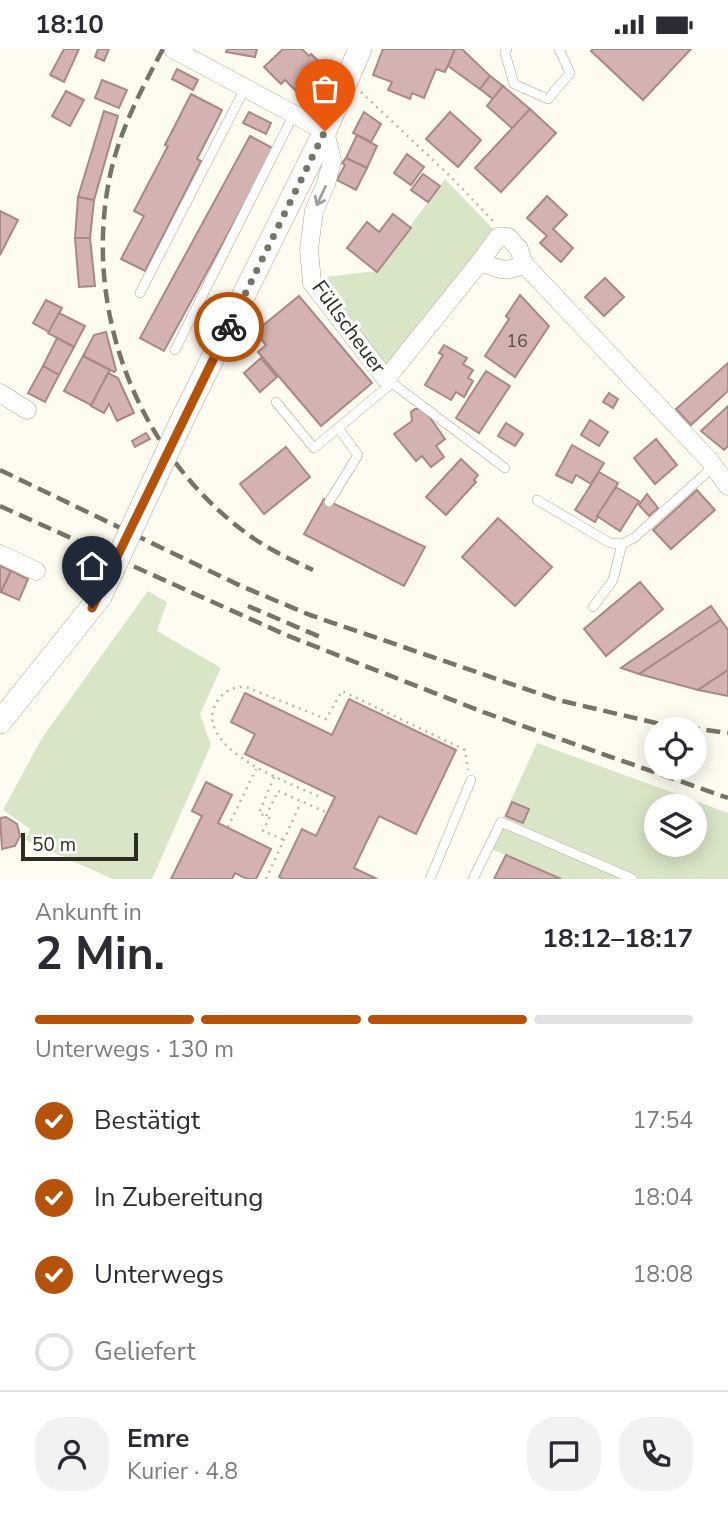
<!DOCTYPE html>
<html lang="de">
<head>
<meta charset="utf-8">
<style>
	:root { --surface:#fff; --page:#f2f2f3; --text:#2b2b33; --muted:#7c7c81; --line:#e1e1e2; --accent:#b45309 }
	body { margin:0; font-family:"Nunito Sans",sans-serif; background:var(--page); color:var(--text); height:100vh; display:flex; flex-direction:column; font-size:26px; white-space:nowrap }
	* { box-sizing:border-box; margin:0 }
	p { font-size:23px; color:var(--muted) }
	.icon { flex:none; width:38px; height:38px; fill:none; stroke:currentColor; stroke-width:2; stroke-linecap:round; stroke-linejoin:round }
	.map { position:relative; height:830px; overflow:hidden }
	.panel { display:flex; flex-direction:column; background:var(--surface); flex:1 }
	.panel>* { flex:none }
	.controls { position:absolute; left:644px; top:668px; display:grid; gap:14px }
	.controls a { display:grid; place-items:center; width:63px; height:63px; border-radius:50%; background:var(--surface); box-shadow:0 4px 18px #0003; font-size:35px }
	.scale { position:absolute; left:21px; bottom:18px; width:117px; box-sizing:border-box; padding-left:7px; border:4px solid #2e2b21; border-top:0; font-size:19px; line-height:24px; white-space:nowrap; color:#2e2b21; -webkit-text-stroke:5px #fff; paint-order:stroke }
	.pin { position:absolute; display:grid; place-items:center; width:60px; height:60px; color:#fff; margin:-72px -30px; border-radius:50% 50% 50% 0; rotate:-45deg; box-shadow:0 0 7px #0007 }
	.pin .icon { rotate:45deg }
	.courier { position:absolute; display:grid; place-items:center; width:70px; height:70px; margin:-35px; border:5px solid #b45309; border-radius:50%; background:#fff; color:#222; box-shadow:0 2px 9px #0007 }
	.summary em { font-style:normal; font-weight:700 }
	.summary div { display:flex; flex-direction:column-reverse }
	.summary { display:flex; align-items:center; justify-content:space-between; height:119px; padding:0 35px }
	h1 { font-size:46px; font-weight:700; line-height:52px }
	.bar { display:grid; grid-template-columns:repeat(4,1fr); gap:10px 7px; align-content:center; height:84px; padding:0 35px }
	.bar i { height:9px; border-radius:5px; background:var(--line) }
	.bar .current { background:var(--accent) }
	.bar p { grid-column:span 4 }
	.line { display:flex; align-items:center; gap:18px; padding:0 35px; border-top:2px solid var(--line) }
	.line div { flex:1 }
	.round { display:grid; place-items:center; flex:none; width:74px; height:74px; border-radius:28px; background:var(--page) }
	ol { padding:0 35px; list-style:none }
	li { display:flex; align-items:center; gap:21px; height:77px }
	li p { margin-inline-start:auto }
	li .icon { padding:7px; border-radius:50%; background:var(--accent); color:#fff; stroke-width:4 }
	li:last-child { color:var(--muted) }
	li i { width:38px; height:38px; border:4px solid var(--line); border-radius:50% }
	.status { display:flex; justify-content:space-between; align-items:center; height:49px; padding:0 35px; background:var(--surface); direction:ltr }
	.status svg { height:19px; fill:currentColor }
	.map>svg:first-child { display:block }
	.green { fill:#d8e6c7; fill-rule:evenodd }
	.building { fill:#d3b2b1; stroke:#a88988; stroke-width:2 }
	.lines { fill:none; stroke-linecap:round; stroke-linejoin:round }
	.service-casing { stroke:#afa78d; stroke-width:10 }
	.minor-casing { stroke:#afa78d; stroke-width:19 }
	.tertiary-casing { stroke:#afa78d; stroke-width:24 }
	.path { stroke:#bbb8ae; stroke-width:2.5; stroke-dasharray:2 5; stroke-linecap:butt }
	.service { stroke:#fff; stroke-width:9 }
	.minor { stroke:#fff; stroke-width:18 }
	.tertiary { stroke:#fff; stroke-width:23 }
	.rail { stroke:#767368; stroke-width:4.5; stroke-dasharray:14 7; stroke-linecap:butt }
	.tertiary-bridge-casing { stroke:#afa78d; stroke-width:24; stroke-linecap:butt }
	.tertiary-bridge { stroke:#fff; stroke-width:23 }
	.oneway { stroke:#a1a09b }
	.done { stroke:#777469; stroke-width:7; stroke-dasharray:0 12.6 }
	.route { stroke:#b45309; stroke-width:9 }
	.labels { text-anchor:middle; stroke-width:7; stroke-linejoin:round; paint-order:stroke }
	.number-label { font-size:18px; fill:#574d45 }
	.street-label { font-size:21px; fill:#2e2b21; stroke:#fff }
</style>
</head>
<body>
<div class="status"><b>18:10</b><svg viewBox="0 0 49 12"><path d="M0 12V9h3v3zM5 12V6h3v6zM10 12V3h3v9zM15 12V0h3v12zM26 1h20v11H26zM47 4h2v5h-2z"/></svg></div>
<div class="map">
<svg width="728" height="830" viewBox="0 0 728 830">
	<rect width="100%" height="100%" fill="#fefbf0"/>
	<g class="green">
		<path d="M445 130 494 181 386 322 317 229 377 222Z"/>
		<path d="M148 542 167 553 157 582 221 619 200 665 211 696 152 830H113L26 791 30 780 3 761 42 689Z"/>
		<path d="M537 694 728 764V830H561L489 799ZM656 758H695V796H656Z"/>
	</g>
	<g class="building">
		<path d="M64 0H79L64 33 50 26Z"/>
		<path d="M98 0H109L104 12 95 8Z"/>
		<path d="M227 0H257L255 8 226 3Z"/>
		<path d="M283 0H302L309 7 311 5 326 19 300 46 285 31 281 35 264 18Z"/>
		<path d="M383 0H455L445 23 436 20 424 49 412 44 410 50 388 41 392 33 373 26Z"/>
		<path d="M455 0H462L490 27 480 40 448 17Z"/>
		<path d="M593 0H691L643 51 591 2Z"/>
		<path d="M177 20 198 31 193 41 172 30Z"/>
		<path d="M490 27 503 37 493 50 480 40Z"/>
		<path d="M102 31 127 41 119 59 95 49Z"/>
		<path d="M503 37 530 60 513 80 487 57Z"/>
		<path d="M66 42 84 51 70 77 52 67Z"/>
		<path d="M191 45 222 61 197 110 201 112 145 222 121 210 144 167 134 162 168 97 165 96Z"/>
		<path d="M530 60 556 84 501 143 475 119Z"/>
		<path d="M104 62 118 67 94 151 78 148Z"/>
		<path d="M249 63 271 74 266 85 243 74Z"/>
		<path d="M364 63 381 75 371 93 353 84Z"/>
		<path d="M450 63 481 91 458 118 426 90Z"/>
		<path d="M357 86 377 97 367 119 346 109Z"/>
		<path d="M250 87 274 100 164 302 140 289Z"/>
		<path d="M407 105 424 118 411 136 394 124Z"/>
		<path d="M346 109 367 119 356 141 337 131 345 116 342 114Z"/>
		<path d="M423 125 440 137 428 153 411 141Z"/>
		<path d="M547 147 567 166 553 180 573 199 561 213 540 194 547 187 527 169Z"/>
		<path d="M78 148 94 151 90 189H75Z"/>
		<path d="M0 162 18 171 0 206Z"/>
		<path d="M393 165 411 179 377 223 347 199 367 173 379 183Z"/>
		<path d="M75 189H90L95 237 79 238Z"/>
		<path d="M605 229 624 248 604 267 585 248Z"/>
		<path d="M520 246 549 277 515 328 485 307 509 270 506 267Z"/>
		<path d="M299 247 372 334 321 377 258 303 266 296 255 283Z"/>
		<path d="M46 251 62 259 49 283 33 274Z"/>
		<path d="M59 264 85 277 74 298 48 284Z"/>
		<path d="M106 283 116 321 114 323 83 307 94 286Z"/>
		<path d="M57 289 74 298 59 326 43 317Z"/>
		<path d="M444 296 467 309 463 315 473 321 468 329 473 332 464 348 456 343 451 351 425 336 443 306 439 304Z"/>
		<path d="M83 307 110 321 91 356 64 342Z"/>
		<path d="M261 309 277 328 260 343 244 324Z"/>
		<path d="M728 314V342L691 376 676 360Z"/>
		<path d="M43 317 59 326 45 353 28 344Z"/>
		<path d="M486 322 510 337 479 384 456 369Z"/>
		<path d="M108 324 118 329 134 364 117 372 109 355 104 364 91 357Z"/>
		<path d="M609 344 618 350 613 359 603 353Z"/>
		<path d="M728 357V397L724 401 701 382Z"/>
		<path d="M415 360H424L445 390 436 397 444 408 431 418 422 407 416 412 394 385 412 372 411 363Z"/>
		<path d="M590 371 608 383 599 397 581 386Z"/>
		<path d="M506 374 523 385 515 397 498 387Z"/>
		<path d="M146 384 150 390 135 398 132 392Z"/>
		<path d="M656 390 677 416 655 435 634 409Z"/>
		<path d="M572 396 604 414 591 435 576 426 572 434 556 426Z"/>
		<path d="M286 398 310 428 264 465 240 435Z"/>
		<path d="M461 410 478 426 474 431 476 433 446 466 426 448Z"/>
		<path d="M599 423 618 434 595 473 575 461Z"/>
		<path d="M616 438 639 452 620 482 597 467Z"/>
		<path d="M697 441 715 461 671 500 653 481Z"/>
		<path d="M647 445 658 459 649 467 639 456Z"/>
		<path d="M324 450 425 498 404 537 304 485Z"/>
		<path d="M498 469 552 518 515 557 462 508Z"/>
		<path d="M0 517 11 522 1 543 0 542Z"/>
		<path d="M11 522 28 530 19 551 1 543Z"/>
		<path d="M640 533 663 560 606 607 584 580Z"/>
		<path d="M711 557 721 571 639 625 621 619Z"/>
		<path d="M721 571 728 581V621L698 641 639 625Z"/>
		<path d="M728 621V647L698 641Z"/>
		<path d="M245 644 332 686 349 650 456 701 416 785 379 767 354 819 377 830H284L279 828 302 780 316 787 335 748 245 705 255 685 231 673Z"/>
		<path d="M206 733 232 746 218 774 271 800 256 830H247L235 824 232 830H171L202 767 192 762Z"/>
		<path d="M512 753 529 760 523 774 506 767Z"/>
		<path d="M6 768 17 775 20 787 15 797 2 800 0 769Z"/>
		<path d="M506 806 561 830H494Z"/>
	</g>
	<g class="lines">
		<g class="service-casing">
			<g id="service">
				<path d="M507 0 505 4 514 35 548 50 570 24 559 0"/>
				<path d="M140 244 245 39"/>
				<path d="M175 301 294 65"/>
				<path d="M388 331 505 419"/>
				<path d="M276 353 314 399 392 334"/>
				<path d="M537 451 610 494 622 495 634 489 714 417"/>
				<path d="M329 453 358 406 338 379"/>
				<path d="M593 558 613 531 622 495"/>
				<path d="M430 830 471 731"/>
				<path d="M473 830 501 773 633 830"/>
			</g>
		</g>
		<g class="minor-casing">
			<g id="minor">
				<path d="M173 0 325 82 332 112 326 135 314 162 309 200 312 234 386 330 480 213"/>
				<path d="M524 215C504 225 500 220 480 213L498 188H508L519 200 524 215 710 412 728 437"/>
				<path d="M0 344 27 361"/>
				<path d="M0 505 36 522"/>
			</g>
		</g>
		<g class="tertiary-casing">
			<g id="tertiary">
				<path d="M184 367 325 82 360 0"/>
				<path d="M0 673 100 548"/>
			</g>
		</g>
		<g class="path">
			<path d="M361 43 453 130 494 173"/>
			<path d="M274 728 259 764 269 769 263 782 284 791"/>
			<path d="M318 747C289 734 187 697 218 651 224 642 235 637 246 638L326 670 342 642 465 701 468 721"/>
			<path d="M266 767 278 742 328 764"/>
			<path d="M228 778 256 720"/>
			<path d="M266 830 301 753"/>
		</g>
		<use href="#service" class="service"/>
		<use href="#minor" class="minor"/>
		<use href="#tertiary" class="tertiary"/>
		<g class="rail">
			<path d="M163 0C142 39 121 79 111 122 80 261 139 411 256 491 274 503 294 512 313 521"/>
			<path d="M0 421 241 537 310 566 558 651 656 674 728 684"/>
			<path d="M0 457 286 586 483 663 728 749"/>
			<path d="M248 557 325 590"/>
		</g>
		<g class="tertiary-bridge-casing">
			<path id="tertiary-bridge" d="M100 548 184 367"/>
		</g>
		<use href="#tertiary-bridge" class="tertiary-bridge"/>
	</g>
	<defs><path id="oneway-shaft" d="M-6 0H5M1.5-3L5.5 0L1.5 3" fill="none" stroke-width="1.6" stroke-linecap="round" stroke-linejoin="round" transform="scale(1.75)"/></defs>
	<use class="oneway" href="#oneway-shaft" transform="translate(321 147) rotate(115)"/>
	<g class="lines">
		<path class="done" d="M229 278 325 82"/>
		<path class="route" d="M92 559 229 278"/>
	</g>
	<g class="labels">
		<g class="number-label">
			<text x="517" y="298">16</text>
		</g>
		<g class="street-label">
			<text transform="translate(349 278) rotate(54)" y="7">Füllscheuer</text>
		</g>
	</g>
</svg>
<div class="controls">
<a><svg class="icon" aria-label="locate" viewBox="0 0 24 24"><circle cx="12" cy="12" r="6"/><path d="M12 2v4M12 18v4M2 12h4M18 12h4"/></svg></a>
<a><svg class="icon" aria-label="layers" viewBox="0 0 24 24"><path d="M12 4l9 5-9 5-9-5zM3 14l9 5 9-5"/></svg></a>
</div>
<div class="scale">50 m</div>
<div class="pin" style="left:325px;top:82px;background:#ea580c"><svg class="icon" aria-label="bag" viewBox="0 0 24 24"><path d="M5 8h14l-1 12H6zM9 8a3 3 0 0 1 6 0"/></svg></div>
<div class="pin" style="left:92px;top:559px;background:#1f2937"><svg class="icon" aria-label="home" viewBox="0 0 24 24"><path d="M3 11l9-7 9 7M6 9v11h12V9"/></svg></div>
<div class="courier" style="left:229px;top:278px"><svg class="icon" aria-label="bike" viewBox="0 0 24 24"><circle cx="6" cy="16" r="4"/><circle cx="18" cy="16" r="4"/><path d="M6 16l4-8h5l3 8M10 8l3 8H6M13 5h3"/></svg></div>
</div>
<section class="panel">
<div class="summary"><div><h1>2 Min.</h1><p>Ankunft in</p></div><em>18:12–18:17</em></div>
<div class="bar"><i class="current"></i><i class="current"></i><i class="current"></i><i></i><p>Unterwegs · 130 m</p></div>
<ol>
<li><svg class="icon" aria-label="check" viewBox="0 0 24 24"><path d="M5 12l5 5 9-10"/></svg>Bestätigt<p>17:54</p></li>
<li><svg class="icon" aria-label="check" viewBox="0 0 24 24"><path d="M5 12l5 5 9-10"/></svg>In Zubereitung<p>18:04</p></li>
<li><svg class="icon" aria-label="check" viewBox="0 0 24 24"><path d="M5 12l5 5 9-10"/></svg>Unterwegs<p>18:08</p></li>
<li><i></i>Geliefert</li>
</ol>
<div class="line" style="height:126px"><a class="round"><svg class="icon" aria-label="person" viewBox="0 0 24 24"><circle cx="12" cy="8" r="4"/><path d="M4 21q1-7 8-7t8 7"/></svg></a><div><b>Emre</b><p>Kurier · 4.8</p></div><a class="round"><svg class="icon" aria-label="chat" viewBox="0 0 24 24"><path d="M4 5h16v11H9l-5 4z"/></svg></a><a class="round"><svg class="icon" aria-label="phone" viewBox="0 0 24 24"><path d="M5 4h4l2 5-3 2q2 4 5 5l2-3 5 2v4C11 20 4 13 5 4z"/></svg></a></div>
</section>
</body>
</html>
